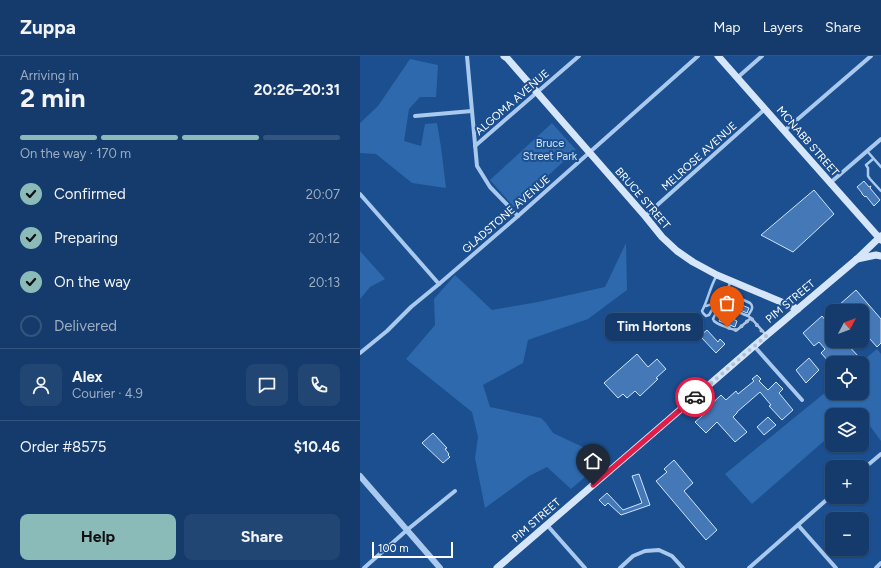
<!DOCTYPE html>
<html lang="en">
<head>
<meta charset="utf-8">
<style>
	:root { --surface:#143b6b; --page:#214673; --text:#f1f3f6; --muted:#9dadc1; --line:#33557e; --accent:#8bbbb9 }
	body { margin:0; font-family:Figtree,sans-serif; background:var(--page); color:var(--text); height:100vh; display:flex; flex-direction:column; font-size:15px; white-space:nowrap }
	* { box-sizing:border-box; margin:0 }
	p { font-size:13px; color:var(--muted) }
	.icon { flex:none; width:22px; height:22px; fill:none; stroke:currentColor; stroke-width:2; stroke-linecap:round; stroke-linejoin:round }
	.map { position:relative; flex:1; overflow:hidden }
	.sheet { display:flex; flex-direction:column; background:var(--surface); width:360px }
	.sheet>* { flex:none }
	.needle { width:26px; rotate:49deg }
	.controls { position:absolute; left:465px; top:248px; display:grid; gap:8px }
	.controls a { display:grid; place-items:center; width:44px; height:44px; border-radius:8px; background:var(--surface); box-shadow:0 1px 3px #0004,0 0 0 1px var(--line); font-size:20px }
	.scale { position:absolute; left:12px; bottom:10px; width:81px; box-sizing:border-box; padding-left:4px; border:2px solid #fff; border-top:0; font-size:11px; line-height:14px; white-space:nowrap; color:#fff; -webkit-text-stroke:3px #1b4f8f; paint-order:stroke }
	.pin { position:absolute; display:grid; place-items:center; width:34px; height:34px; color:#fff; margin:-41px -17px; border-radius:50% 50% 50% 0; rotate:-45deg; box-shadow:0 0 4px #0007 }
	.pin .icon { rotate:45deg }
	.courier { position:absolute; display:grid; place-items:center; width:40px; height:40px; margin:-20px; border:3px solid #e11d48; border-radius:50%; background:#fff; color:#222; box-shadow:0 1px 5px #0007 }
	.bubble { position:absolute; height:28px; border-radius:8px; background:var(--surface); box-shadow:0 1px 3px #0004,0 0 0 1px var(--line); font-size:13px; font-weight:700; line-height:28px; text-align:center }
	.overview em { font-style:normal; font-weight:700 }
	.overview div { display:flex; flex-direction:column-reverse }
	.overview { display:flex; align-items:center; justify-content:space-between; height:68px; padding:0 20px }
	h1 { font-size:26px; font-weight:700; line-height:30px }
	.bar { display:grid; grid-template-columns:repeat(4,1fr); gap:6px 4px; align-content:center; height:48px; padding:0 20px }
	.bar i { height:5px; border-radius:3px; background:var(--line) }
	.bar .active { background:var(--accent) }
	.bar p { grid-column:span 4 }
	.line { display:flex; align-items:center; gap:10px; padding:0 20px; border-top:1px solid var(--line) }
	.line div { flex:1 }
	.round { display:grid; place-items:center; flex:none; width:42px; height:42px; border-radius:8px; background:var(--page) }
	ol { padding:0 20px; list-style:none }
	li { display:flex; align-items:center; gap:12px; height:44px }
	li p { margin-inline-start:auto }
	li .icon { padding:4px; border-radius:50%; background:var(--accent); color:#111; stroke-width:4 }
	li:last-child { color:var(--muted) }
	li i { width:22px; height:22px; border:2px solid var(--line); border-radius:50% }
	.primary-button { display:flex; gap:8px; margin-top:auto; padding:8px 20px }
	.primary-button a { flex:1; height:46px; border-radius:8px; background:var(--accent); color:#111; font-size:16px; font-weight:700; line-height:46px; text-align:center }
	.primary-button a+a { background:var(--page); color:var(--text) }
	header { display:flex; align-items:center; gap:24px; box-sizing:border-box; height:56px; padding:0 20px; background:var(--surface); border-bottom:1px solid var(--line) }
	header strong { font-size:19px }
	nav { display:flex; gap:22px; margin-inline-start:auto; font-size:14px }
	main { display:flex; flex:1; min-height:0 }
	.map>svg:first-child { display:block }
	.green { fill:#2e69ad }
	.building { fill:#4478b7; stroke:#cfe3fa }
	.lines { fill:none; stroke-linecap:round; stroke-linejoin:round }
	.service { stroke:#a9c9ee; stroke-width:2.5 }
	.minor { stroke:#a9c9ee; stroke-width:4 }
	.tertiary { stroke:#a9c9ee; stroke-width:6 }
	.secondary { stroke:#d6e6fa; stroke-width:7 }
	.done { stroke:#afc1d8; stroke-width:4; stroke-dasharray:0 7.2 }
	.route { stroke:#e11d48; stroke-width:5 }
	.labels { text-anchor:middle; stroke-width:4; stroke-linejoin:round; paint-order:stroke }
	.street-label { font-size:11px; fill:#fff; stroke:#1b4f8f }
	.park-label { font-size:11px; fill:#cfe3fa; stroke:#1b4f8f }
</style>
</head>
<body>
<header>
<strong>Zuppa</strong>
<nav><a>Map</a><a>Layers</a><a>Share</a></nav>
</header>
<main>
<section class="sheet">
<div class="overview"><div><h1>2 min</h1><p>Arriving in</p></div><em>20:26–20:31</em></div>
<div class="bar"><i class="active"></i><i class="active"></i><i class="active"></i><i></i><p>On the way · 170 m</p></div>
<ol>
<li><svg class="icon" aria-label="check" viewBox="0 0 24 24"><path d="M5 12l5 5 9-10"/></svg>Confirmed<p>20:07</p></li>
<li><svg class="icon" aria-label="check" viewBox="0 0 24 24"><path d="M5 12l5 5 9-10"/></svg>Preparing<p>20:12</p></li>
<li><svg class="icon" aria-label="check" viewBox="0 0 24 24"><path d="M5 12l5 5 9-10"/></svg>On the way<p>20:13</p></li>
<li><i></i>Delivered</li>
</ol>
<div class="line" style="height:72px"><a class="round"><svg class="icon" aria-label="person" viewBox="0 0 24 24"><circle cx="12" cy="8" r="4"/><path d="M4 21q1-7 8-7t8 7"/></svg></a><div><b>Alex</b><p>Courier · 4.9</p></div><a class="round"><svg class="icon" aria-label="chat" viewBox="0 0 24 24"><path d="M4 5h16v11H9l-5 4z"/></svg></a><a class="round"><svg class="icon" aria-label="phone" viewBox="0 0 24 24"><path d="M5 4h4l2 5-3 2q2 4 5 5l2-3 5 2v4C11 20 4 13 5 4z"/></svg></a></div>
<div class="line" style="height:52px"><div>Order #8575</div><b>$10.46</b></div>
<div class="primary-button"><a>Help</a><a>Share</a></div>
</section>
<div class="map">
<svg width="521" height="512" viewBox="0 0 521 512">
	<rect width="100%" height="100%" fill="#1b4f8f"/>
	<g class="green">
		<path d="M50 3 78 9 76 41H60L49 53 44 85 61 90 65 68 77 67 81 91 86 132 52 127 16 98 0 97V67L18 50Z"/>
		<path d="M192 67 216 94 154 151 130 124Z"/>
		<path d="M266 187 267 234 228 263 168 284 163 307 123 329 130 351 181 362 186 367 193 377 225 392 240 408 211 433 187 411 169 420 125 452 115 402 118 381 112 356 46 303 75 269 74 243 95 219 132 254 178 246 245 231Z"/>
		<path d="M0 195 25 223 10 231 0 243Z"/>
		<path d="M517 293 521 298V385L499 355 493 359H472V378L392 448 365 418 472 331V337H502V307H500Z"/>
	</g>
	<g class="building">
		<path d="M504 125 509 131 511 130 510 132 520 144 514 150 506 140 505 141 502 138V137L497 131Z"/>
		<path d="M454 134 474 158 433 196 401 179Z"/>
		<path d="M496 234 521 263V287L517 291 502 274V255H485L479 249Z"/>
		<path d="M365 242 389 252 387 257 363 246Z"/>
		<path d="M362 259 365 260V259L377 265 375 271 359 265Z"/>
		<path d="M462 260 472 272V285H484L500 302 494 307H470L461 297 465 293 459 286 454 290 443 277Z"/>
		<path d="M347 274 358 286 360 283 365 288 356 297 340 280Z"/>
		<path d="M277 298 288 311 297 303 306 313 296 322 298 323 280 340 275 335 267 342 263 338 258 342 244 327Z"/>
		<path d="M449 302 459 314 446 327 436 314Z"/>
		<path d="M397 319 401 323 399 325 408 334 416 326 423 333 419 337 433 354 422 364 409 350 411 349 400 336 377 356V357L373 361 387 376 375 386 357 366 346 377 335 366 348 355 346 353 361 339 366 344 376 335 378 338 394 325 392 323Z"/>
		<path d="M408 361 416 369 404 379 397 371Z"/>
		<path d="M73 377 87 392 85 393 89 398 88 399 90 401 83 407 62 387Z"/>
		<path d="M314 404 333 427 324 435 357 474 346 484 296 425 307 416 304 413Z"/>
		<path d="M279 418 290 449 261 459 248 447 245 450 239 444 247 437 263 454 282 447 272 420Z"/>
	</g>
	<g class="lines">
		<g class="service">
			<path d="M507 95 521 111"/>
			<path d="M513 103 506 109 508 112V120L510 123 521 135"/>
			<path d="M356 221C350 231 348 244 342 255L343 257 346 260 349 259 356 247"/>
			<path d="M366 236 371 225"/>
			<path d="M360 248 353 263 354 265C357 268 372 274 377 274L391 262"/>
			<path d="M346 250 356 247"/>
			<path d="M388 260C390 256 395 251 390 247L362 234 356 247 388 260 391 262 406 279"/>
		</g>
		<g class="minor">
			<path d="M107 0 117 110 130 131 158 160"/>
			<path d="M377 22 402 0"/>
			<path d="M55 60 112 55"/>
			<path d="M424 75 511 0"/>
			<path d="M115 90 219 0"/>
			<path d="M470 127 521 83"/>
			<path d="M0 138 79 228"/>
			<path d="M285 160 405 53"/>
			<path d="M394 290 442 344"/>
			<path d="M0 297 27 275 51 251 79 228 158 160 338 0"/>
			<path d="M502 414 521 398"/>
			<path d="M187 469 225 512"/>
			<path d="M438 469 476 512"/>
			<path d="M4 512 47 474 95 435"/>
			<path d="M260 512 273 500 285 495 299 494 312 500 323 512"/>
			<path d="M389 512 472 439"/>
			<path d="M516 512 521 507"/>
		</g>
		<path class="tertiary" d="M0 420 80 512"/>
		<g class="secondary">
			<path d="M144 0 147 2 285 160 302 181 317 195 333 206 357 219 438 253"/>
			<path d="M358 0 521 184"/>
			<path d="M497 203 516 199 521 200"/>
			<path d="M137 512 394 290 497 203 521 180"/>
		</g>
	</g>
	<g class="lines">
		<path class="done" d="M335 341 406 280 391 262 377 274H374L367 271"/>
		<path class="route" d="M233 429 335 341"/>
	</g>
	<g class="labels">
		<g class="street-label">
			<text transform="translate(152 46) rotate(-41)" y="4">ALGOMA AVENUE</text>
			<text transform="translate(448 85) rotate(49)" y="4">MCNABB STREET</text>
			<text transform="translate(339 100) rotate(-42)" y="4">MELROSE AVENUE</text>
			<text transform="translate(283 142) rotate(49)" y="4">BRUCE STREET</text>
			<text transform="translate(146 158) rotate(-41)" y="4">GLADSTONE AVENUE</text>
			<text transform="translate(430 245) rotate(-40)" y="4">PIM STREET</text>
			<text transform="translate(176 464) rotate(-41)" y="4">PIM STREET</text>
		</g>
		<g class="park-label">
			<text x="190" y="91">Bruce<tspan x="190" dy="13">Street Park</tspan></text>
		</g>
	</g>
</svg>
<div class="controls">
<a><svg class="needle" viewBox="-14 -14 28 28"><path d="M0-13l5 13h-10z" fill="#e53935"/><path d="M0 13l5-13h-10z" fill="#9dadc1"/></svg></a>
<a><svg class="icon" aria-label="locate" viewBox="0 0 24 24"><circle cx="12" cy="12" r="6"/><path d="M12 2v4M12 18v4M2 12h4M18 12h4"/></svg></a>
<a><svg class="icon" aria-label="layers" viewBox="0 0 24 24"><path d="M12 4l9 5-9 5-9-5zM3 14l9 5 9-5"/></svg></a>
<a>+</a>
<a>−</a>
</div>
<div class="scale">100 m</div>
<div class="pin" style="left:367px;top:271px;background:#ea580c"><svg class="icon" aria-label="bag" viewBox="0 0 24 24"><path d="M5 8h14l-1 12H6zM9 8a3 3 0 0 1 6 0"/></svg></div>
<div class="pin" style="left:233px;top:429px;background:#1f2937"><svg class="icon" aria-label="home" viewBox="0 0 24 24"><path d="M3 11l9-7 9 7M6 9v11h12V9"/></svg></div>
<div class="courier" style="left:335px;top:341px"><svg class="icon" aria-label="car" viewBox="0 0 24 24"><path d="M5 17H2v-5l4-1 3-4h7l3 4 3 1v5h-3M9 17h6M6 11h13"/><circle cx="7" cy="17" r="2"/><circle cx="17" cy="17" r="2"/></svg></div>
<div class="bubble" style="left:245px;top:257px;width:98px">Tim Hortons</div>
</div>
</main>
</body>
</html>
